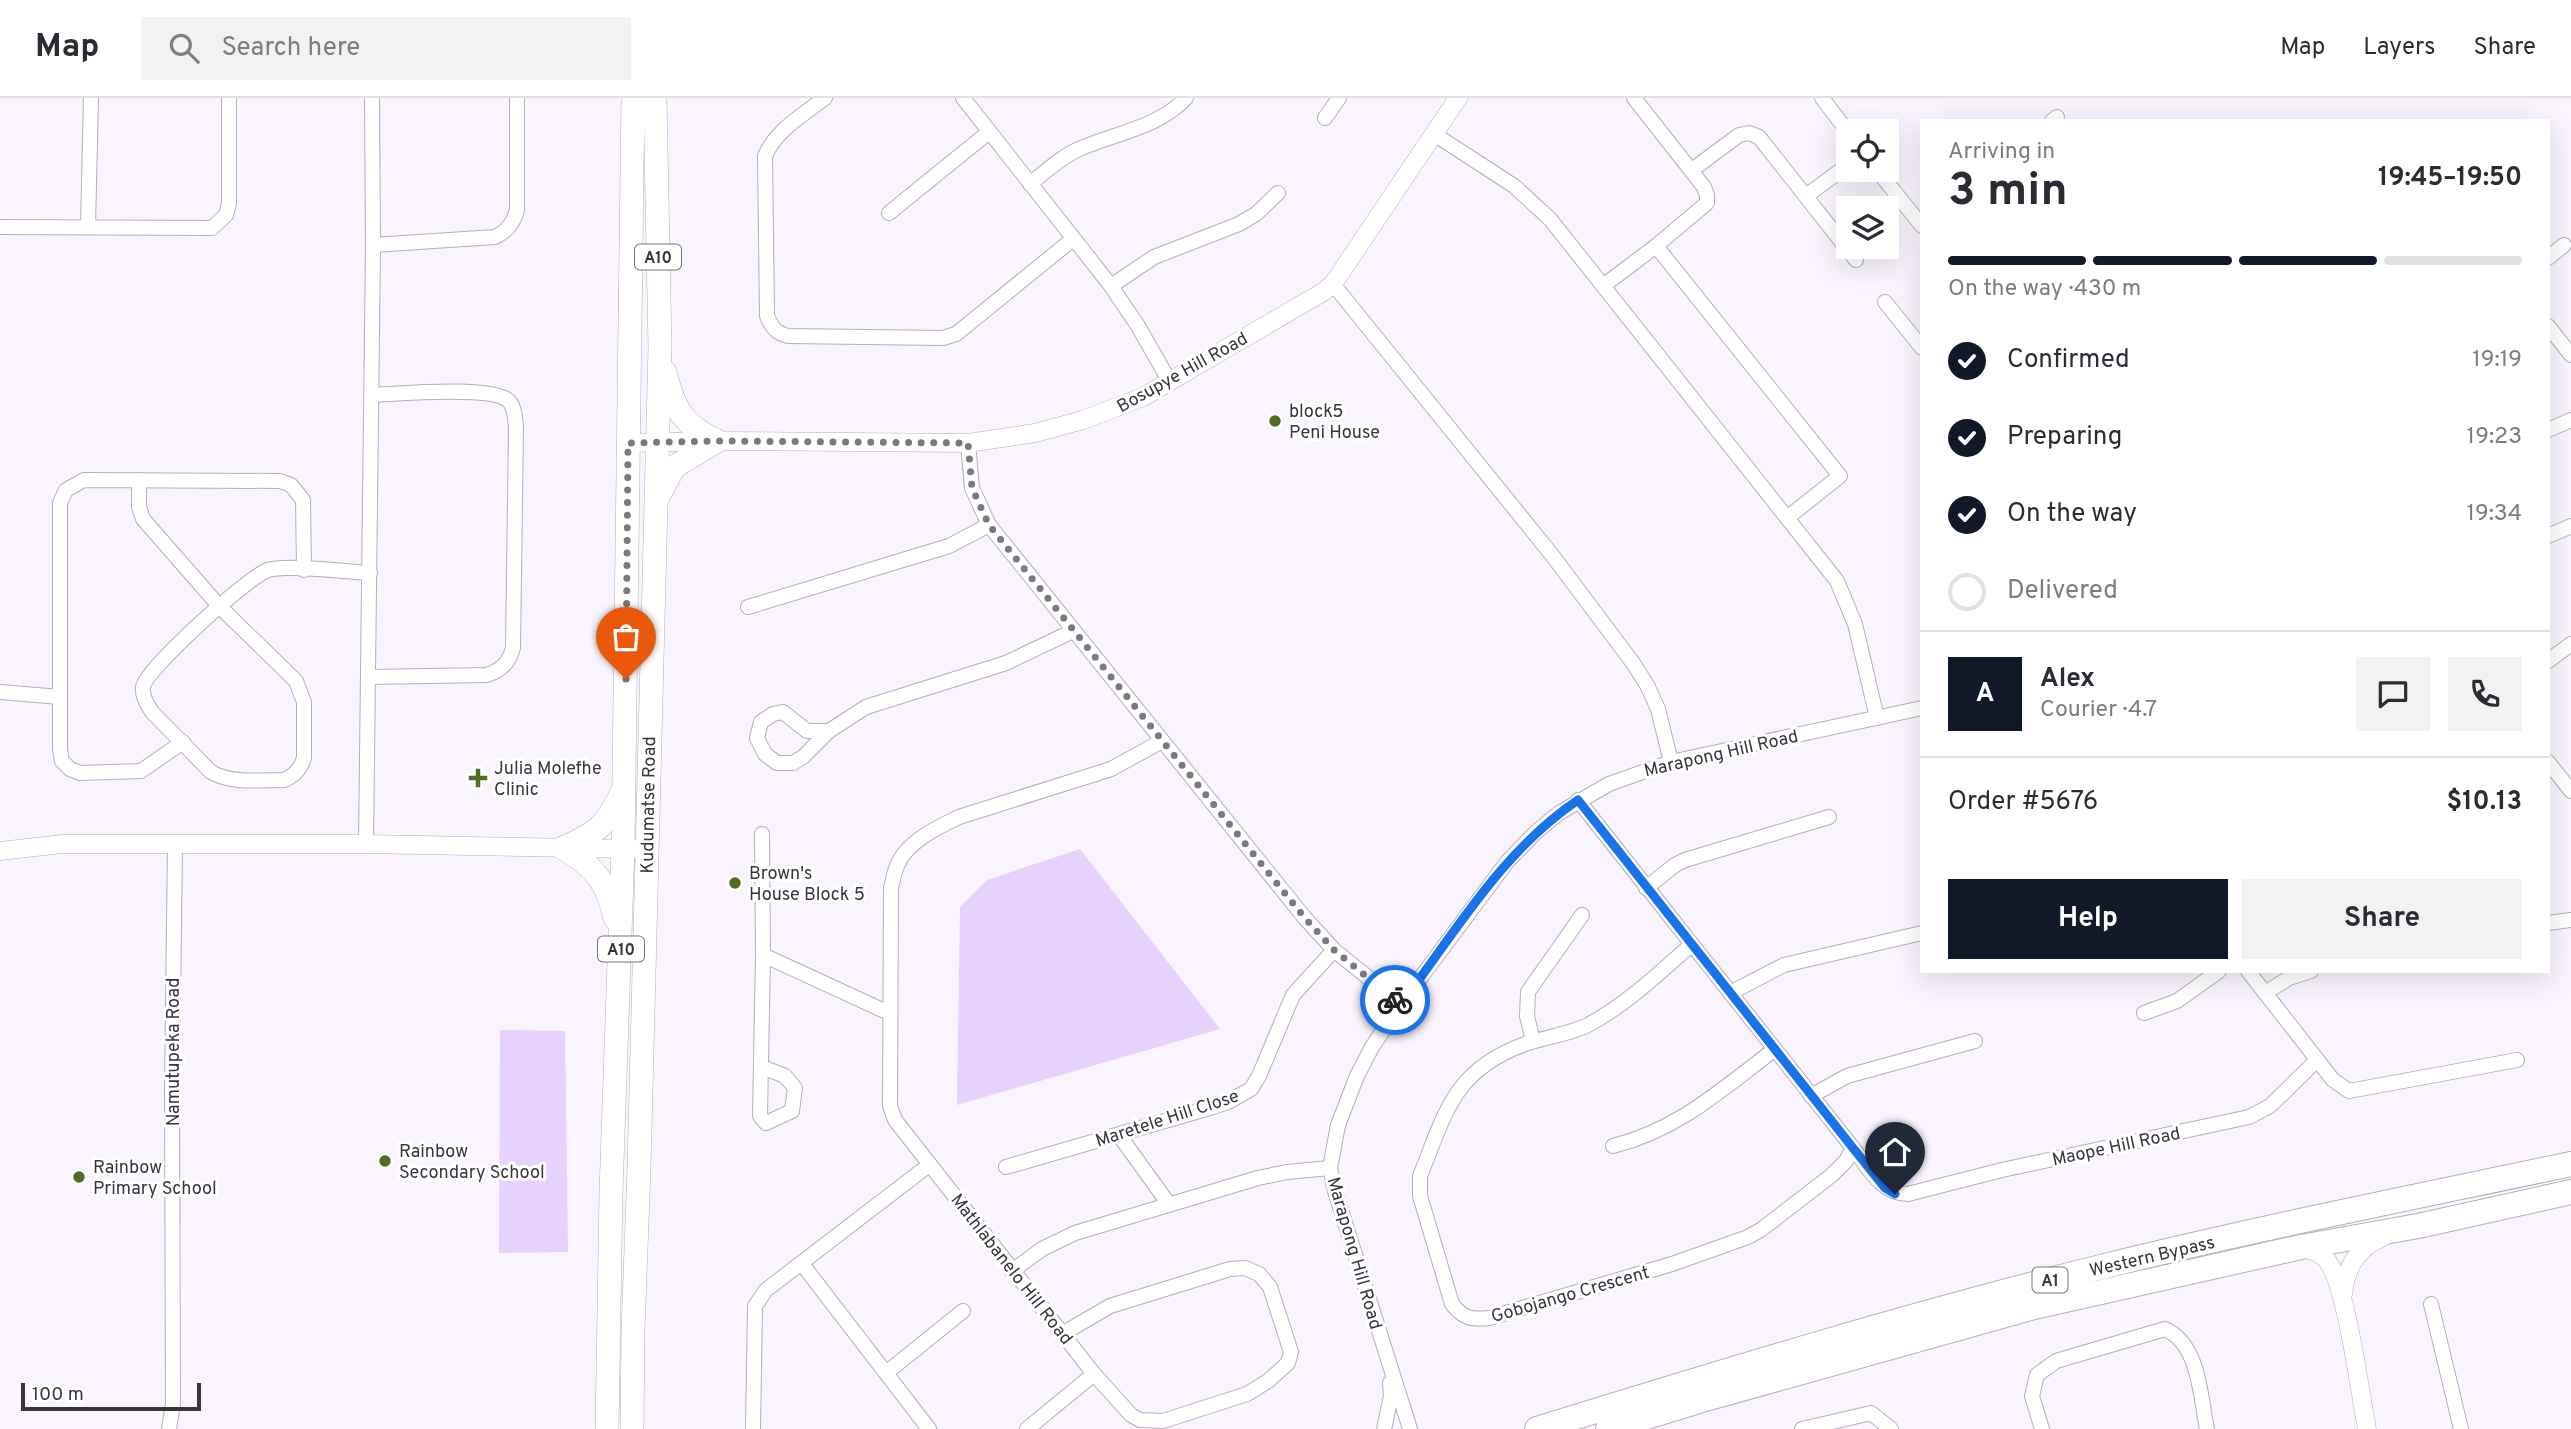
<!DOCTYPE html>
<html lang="en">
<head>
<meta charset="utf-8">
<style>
	:root { --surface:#fff; --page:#f2f2f3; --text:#2b2b33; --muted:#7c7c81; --line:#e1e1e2; --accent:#111827 }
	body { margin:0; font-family:Overpass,sans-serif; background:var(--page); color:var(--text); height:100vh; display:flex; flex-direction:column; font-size:26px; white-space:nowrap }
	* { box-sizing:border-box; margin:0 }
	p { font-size:23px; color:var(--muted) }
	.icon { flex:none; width:38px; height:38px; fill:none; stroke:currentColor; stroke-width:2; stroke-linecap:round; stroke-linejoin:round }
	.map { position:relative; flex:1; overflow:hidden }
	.side { position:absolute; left:1920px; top:21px; width:630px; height:854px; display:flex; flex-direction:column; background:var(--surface); border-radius:0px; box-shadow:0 7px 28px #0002 }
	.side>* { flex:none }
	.tools { position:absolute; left:1836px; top:21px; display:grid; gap:14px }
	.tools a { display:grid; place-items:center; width:63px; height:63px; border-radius:0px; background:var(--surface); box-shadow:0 7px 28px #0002; font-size:35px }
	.scale { position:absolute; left:21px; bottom:18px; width:180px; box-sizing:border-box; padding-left:7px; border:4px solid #38353b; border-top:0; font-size:19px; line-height:24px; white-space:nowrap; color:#38353b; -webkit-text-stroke:5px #fff; paint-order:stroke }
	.pin { position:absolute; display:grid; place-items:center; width:60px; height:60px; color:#fff; margin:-72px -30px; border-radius:50% 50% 50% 0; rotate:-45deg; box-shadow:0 0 7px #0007 }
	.pin .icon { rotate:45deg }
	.courier { position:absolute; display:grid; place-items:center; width:70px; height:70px; margin:-35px; border:5px solid #1a73e8; border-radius:50%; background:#fff; color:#222; box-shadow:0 2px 9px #0007 }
	.head em { font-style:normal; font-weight:700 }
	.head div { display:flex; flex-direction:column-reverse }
	.head { display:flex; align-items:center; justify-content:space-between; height:119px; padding:0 28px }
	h1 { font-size:46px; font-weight:700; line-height:52px }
	.bar { display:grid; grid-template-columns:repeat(4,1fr); gap:10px 7px; align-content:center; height:84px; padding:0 28px }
	.bar i { height:9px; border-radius:5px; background:var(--line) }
	.bar .current { background:var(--accent) }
	.bar p { grid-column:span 4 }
	.line { display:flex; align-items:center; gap:18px; padding:0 28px; border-top:2px solid var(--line) }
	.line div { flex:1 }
	.round { display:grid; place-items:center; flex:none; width:74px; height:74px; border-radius:0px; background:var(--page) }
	ol { padding:0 28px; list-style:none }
	li { display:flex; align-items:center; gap:21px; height:77px }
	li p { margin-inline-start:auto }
	li .icon { padding:7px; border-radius:50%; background:var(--accent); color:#fff; stroke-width:4 }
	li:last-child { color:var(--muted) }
	li i { width:38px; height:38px; border:4px solid var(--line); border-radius:50% }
	.button { display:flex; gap:14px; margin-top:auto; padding:14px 28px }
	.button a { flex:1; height:80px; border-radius:0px; background:var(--accent); color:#fff; font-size:28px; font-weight:700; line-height:80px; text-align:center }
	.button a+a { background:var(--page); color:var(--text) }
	header { display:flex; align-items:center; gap:42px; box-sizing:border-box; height:98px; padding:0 35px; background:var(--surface); border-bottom:2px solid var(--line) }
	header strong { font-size:33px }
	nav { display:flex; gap:38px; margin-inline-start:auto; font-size:24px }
	.search { width:490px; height:63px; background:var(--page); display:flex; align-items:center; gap:18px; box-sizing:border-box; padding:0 24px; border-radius:0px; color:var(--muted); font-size:26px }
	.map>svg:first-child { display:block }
	.green { fill:#e7d1fd }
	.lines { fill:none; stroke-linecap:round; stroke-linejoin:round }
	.minor-casing { stroke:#b4aebc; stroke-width:16 }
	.tertiary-casing { stroke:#b4aebc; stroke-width:19 }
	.primary-casing { stroke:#b4aebc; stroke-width:24 }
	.trunk-casing { stroke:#b4aebc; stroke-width:26 }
	.minor { stroke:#fff; stroke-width:14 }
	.tertiary { stroke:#fff; stroke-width:18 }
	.primary { stroke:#fff; stroke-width:23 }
	.trunk { stroke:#fff; stroke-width:24 }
	.done { stroke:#7c787f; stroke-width:7; stroke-dasharray:0 12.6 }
	.route { stroke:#1a73e8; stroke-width:9 }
	.poi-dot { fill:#506d21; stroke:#fff; stroke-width:2.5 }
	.labels { text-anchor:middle; stroke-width:6; stroke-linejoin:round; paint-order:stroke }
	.shield { fill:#fff; stroke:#747276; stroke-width:2 }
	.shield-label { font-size:16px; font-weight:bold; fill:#38353b }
	.street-label { font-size:18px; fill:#38353b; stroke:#fff }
	.poi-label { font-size:18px; fill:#38353b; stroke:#fff; text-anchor:start }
</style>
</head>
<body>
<header>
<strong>Map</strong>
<div class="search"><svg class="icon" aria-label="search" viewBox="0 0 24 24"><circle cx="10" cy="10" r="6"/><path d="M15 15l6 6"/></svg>Search here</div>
<nav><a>Map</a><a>Layers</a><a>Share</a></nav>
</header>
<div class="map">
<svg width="2571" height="1331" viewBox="0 0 2571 1331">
	<rect width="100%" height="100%" fill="#f9f4fd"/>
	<g class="green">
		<path d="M1080 751 1220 931 957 1007 960 809 987 782Z"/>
		<path d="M500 932 565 933 568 1154 499 1155Z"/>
	</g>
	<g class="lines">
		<g class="minor-casing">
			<g id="minor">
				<path d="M825 0C804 16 775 33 765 58L767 218C772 230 776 235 788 238L943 240 956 236 1073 141"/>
				<path d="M963 0 1111 188 1138 228 1170 284"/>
				<path d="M1822 0 1848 34"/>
				<path d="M1325 20 1339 0"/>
				<path d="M2052 23 2057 19"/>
				<path d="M1434 36 1514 88 1550 121 1837 483 1855 526 1877 620"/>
				<path d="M1692 72 1739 37 1749 35 1759 39 1856 162"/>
				<path d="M1877 72 1922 128"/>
				<path d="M1030 86C1045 74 1061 59 1079 51 1115 35 1158 30 1186 0"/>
				<path d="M1806 98 1848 67"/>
				<path d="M889 115 989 34"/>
				<path d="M0 129 212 130 226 117 229 105V0"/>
				<path d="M88 129 91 0"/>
				<path d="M373 147 495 139C507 133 513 126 517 112V0"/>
				<path d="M1656 148 1840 378 1787 420"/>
				<path d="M2548 160 2564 147"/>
				<path d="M1333 186 1552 457 1633 565 1647 587 1658 611 1671 664"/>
				<path d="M1111 188 1154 159 1239 126 1256 116 1278 95"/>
				<path d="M1603 188 1656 148 1707 105V97L1704 89 1634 0"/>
				<path d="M1885 204 1922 250"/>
				<path d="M2548 228 2571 257"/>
				<path d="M2548 332 2571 322"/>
				<path d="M968 345 972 390 989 427 1304 819 1334 852 1401 906"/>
				<path d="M139 382V409L143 421 220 509 296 583 304 604V660C301 670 294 678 284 682 260 682 232 686 211 674L152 614C147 606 142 599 143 589 146 571 249 478 268 472 284 466 349 474 370 475"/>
				<path d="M2548 438 2571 428"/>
				<path d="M748 509 949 448 989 427"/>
				<path d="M2548 563 2571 546"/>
				<path d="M369 579 487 577C501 572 509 565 513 550L516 329C515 320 515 310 509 303 492 287 398 296 372 297"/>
				<path d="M0 594 60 599"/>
				<path d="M829 633H807L783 614 773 616 761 624 757 640 765 656 777 665H793L803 659 829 633 866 609 1006 565 1073 533"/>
				<path d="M183 644 141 673 80 675 70 671 62 663 60 651V405L66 392 84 382 280 383 291 387 303 402 304 472"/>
				<path d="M2548 664 2571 693"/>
				<path d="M1578 702 1853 1050C1868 1069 1881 1096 1908 1096L2002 1072 2249 1019 2270 1008 2317 962"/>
				<path d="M762 736 763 857 760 1018 766 1025 792 1013 795 990 785 978 762 969"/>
				<path d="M366 746 373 147 372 0"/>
				<path d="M1646 790 1675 767 1685 762 1829 719"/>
				<path d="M2548 825 2571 822"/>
				<path d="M1691 847C1659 875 1625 908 1586 928 1566 937 1545 939 1525 946 1454 972 1446 1013 1420 1078V1098L1452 1206C1463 1220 1471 1222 1489 1220L1672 1166 1748 1139 1762 1131 1832 1077 1846 1063 1853 1050"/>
				<path d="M763 857 889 915"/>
				<path d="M2248 873 2333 982 2349 993 2517 962"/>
				<path d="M1730 895 1784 867 1922 835"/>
				<path d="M2265 895 2289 880 2311 873"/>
				<path d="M2144 915 2177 903 2219 873"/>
				<path d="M1533 943 1527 918 1528 894 1582 817"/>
				<path d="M1811 998 1847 978 1975 943"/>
				<path d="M1119 1037 1168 1105"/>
				<path d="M1613 1048C1678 1032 1722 991 1774 952"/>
				<path d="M1006 1069 1213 1009 1228 1004 1251 991 1259 978 1293 897 1334 852"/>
				<path d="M802 1166 929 1331"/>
				<path d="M1012 1173 1042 1151 1075 1135 1258 1080 1287 1074 1330 1070"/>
				<path d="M2431 1206 2461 1331"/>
				<path d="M1062 1236 1110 1208 1230 1171 1245 1170 1259 1176 1270 1189 1291 1254 1288 1265 1268 1283 1247 1296 1163 1323 1140 1322 1131 1317 1094 1276 895 1022 890 1008 891 790C893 783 894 774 897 768 906 744 938 729 959 719L1111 671 1162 643"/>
				<path d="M886 1275 963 1213"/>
				<path d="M169 1331 173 1306 172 990 175 746"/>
				<path d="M753 1331 755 1208 766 1192 929 1067"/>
				<path d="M1027 1331 1094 1276"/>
				<path d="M1384 1331 1391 1298 1390 1285"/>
				<path d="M1410 1331 1335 1093 1330 1070 1338 1027 1357 978 1372 949 1401 906 1507 764 1536 734 1559 715 1609 686 1671 664 1922 610"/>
				<path d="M1802 1331 1871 1315 1891 1331"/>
				<path d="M2042 1331 2032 1298 2037 1277 2056 1263 2165 1231C2200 1247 2200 1298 2207 1331"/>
			</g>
		</g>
		<g class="tertiary-casing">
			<g id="tertiary">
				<path d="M628 345 717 343 968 345 1035 335 1083 322 1143 299 1323 194 1333 186 1458 0"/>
				<path d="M0 753 62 746H366L633 751"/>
				<path d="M2301 1149C2311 1152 2319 1154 2326 1161 2346 1183 2360 1296 2367 1331"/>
				<path d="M2343 1196C2346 1169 2357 1150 2383 1139"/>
			</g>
		</g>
		<g class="primary-casing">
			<g id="primary">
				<path d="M665 274C674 310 682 327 717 343"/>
				<path d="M658 399 674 369 717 343"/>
				<path d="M563 750C595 769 607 784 615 820"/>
				<path d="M563 750C597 735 606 728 622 694"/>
				<path d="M607 1331 611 1094 623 751 633 0"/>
				<path d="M632 1331 633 1232 639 1070 660 249 655 0"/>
			</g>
		</g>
		<g class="trunk-casing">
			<g id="trunk">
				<path d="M1537 1331C1725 1273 1914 1215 2105 1168 2259 1130 2415 1099 2571 1066"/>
				<path d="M1608 1331 1702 1302 2034 1209 2301 1149 2418 1128 2571 1094"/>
			</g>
		</g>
		<use href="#minor" class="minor"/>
		<use href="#tertiary" class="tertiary"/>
		<use href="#primary" class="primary"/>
		<use href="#trunk" class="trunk"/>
	</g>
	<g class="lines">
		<path class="done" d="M626 581 628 345 717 343 968 345 972 390 989 427 1304 819 1334 852 1395 902"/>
		<path class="route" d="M1395 902 1401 906C1455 835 1502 753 1578 702L1853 1050 1885 1090 1895 1096"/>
	</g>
	<g class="poi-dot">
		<circle cx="1275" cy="323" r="7"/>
		<path d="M474.5 669.5h7v7h7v7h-7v7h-7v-7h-7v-7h7z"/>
		<circle cx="735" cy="785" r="7"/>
		<circle cx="385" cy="1063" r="7"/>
		<circle cx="79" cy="1079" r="7"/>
	</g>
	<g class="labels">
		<g class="shield">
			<rect x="635" y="146.5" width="46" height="25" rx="5"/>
			<rect x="598" y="838.5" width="46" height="25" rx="5"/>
			<rect x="2032.5" y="1169.5" width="35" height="25" rx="5"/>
		</g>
		<g class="shield-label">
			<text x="658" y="165">A10</text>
			<text x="621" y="857">A10</text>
			<text x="2050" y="1188">A1</text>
		</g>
		<g class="street-label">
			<text transform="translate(1182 274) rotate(-29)" y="6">Bosupye Hill Road</text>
			<text transform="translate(1721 655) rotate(-13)" y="6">Marapong Hill Road</text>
			<text transform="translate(648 707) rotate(-89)" y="6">Kudumatse Road</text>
			<text transform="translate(173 954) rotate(-90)" y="6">Namutupeka Road</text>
			<text transform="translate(1167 1020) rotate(-18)" y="6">Maretele Hill Close</text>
			<text transform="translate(2116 1048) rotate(-12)" y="6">Maope Hill Road</text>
			<text transform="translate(1355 1155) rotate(74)" y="6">Marapong Hill Road</text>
			<text transform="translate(2152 1158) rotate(-13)" y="6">Western Bypass</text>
			<text transform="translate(1012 1171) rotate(52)" y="6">Mathlabanelo Hill Road</text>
			<text transform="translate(1570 1196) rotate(-16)" y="6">Gobojango Crescent</text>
		</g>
		<g class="poi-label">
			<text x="1289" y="319">block5<tspan x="1289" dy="21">Peni House</tspan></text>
			<text x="494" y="676">Julia Molefhe<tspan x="494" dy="21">Clinic</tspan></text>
			<text x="749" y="781">Brown's<tspan x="749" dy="21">House Block 5</tspan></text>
			<text x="399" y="1059">Rainbow<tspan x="399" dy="21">Secondary School</tspan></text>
			<text x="93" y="1075">Rainbow<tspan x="93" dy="21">Primary School</tspan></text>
		</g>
	</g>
</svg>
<div class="tools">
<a><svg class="icon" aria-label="locate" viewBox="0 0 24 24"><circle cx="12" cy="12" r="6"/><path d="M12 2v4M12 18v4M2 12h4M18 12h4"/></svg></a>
<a><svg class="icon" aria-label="layers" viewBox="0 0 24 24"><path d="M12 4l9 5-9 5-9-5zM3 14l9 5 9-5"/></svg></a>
</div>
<div class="scale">100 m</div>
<div class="pin" style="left:626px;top:581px;background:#ea580c"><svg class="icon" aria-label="bag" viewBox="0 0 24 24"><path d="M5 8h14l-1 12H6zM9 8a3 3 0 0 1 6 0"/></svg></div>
<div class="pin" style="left:1895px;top:1096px;background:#1f2937"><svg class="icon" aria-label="home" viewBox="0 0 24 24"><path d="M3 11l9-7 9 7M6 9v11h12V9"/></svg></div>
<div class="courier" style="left:1395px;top:902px"><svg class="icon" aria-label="bike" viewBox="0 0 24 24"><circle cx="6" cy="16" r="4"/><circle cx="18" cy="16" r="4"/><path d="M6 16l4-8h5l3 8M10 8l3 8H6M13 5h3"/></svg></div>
<section class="side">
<div class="head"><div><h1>3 min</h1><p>Arriving in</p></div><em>19:45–19:50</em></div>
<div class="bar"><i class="current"></i><i class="current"></i><i class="current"></i><i></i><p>On the way · 430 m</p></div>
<ol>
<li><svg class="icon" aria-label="check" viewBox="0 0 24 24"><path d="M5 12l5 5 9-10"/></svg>Confirmed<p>19:19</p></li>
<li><svg class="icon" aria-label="check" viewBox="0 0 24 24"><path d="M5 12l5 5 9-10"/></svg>Preparing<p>19:23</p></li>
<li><svg class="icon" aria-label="check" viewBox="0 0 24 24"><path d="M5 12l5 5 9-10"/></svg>On the way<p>19:34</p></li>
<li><i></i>Delivered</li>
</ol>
<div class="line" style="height:126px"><b class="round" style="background:var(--accent);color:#fff">A</b><div><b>Alex</b><p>Courier · 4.7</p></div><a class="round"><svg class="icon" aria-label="chat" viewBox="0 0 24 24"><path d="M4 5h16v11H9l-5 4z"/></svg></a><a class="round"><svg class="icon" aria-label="phone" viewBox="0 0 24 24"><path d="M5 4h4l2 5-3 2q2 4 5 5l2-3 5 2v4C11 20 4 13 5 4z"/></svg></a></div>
<div class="line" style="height:91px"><div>Order #5676</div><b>$10.13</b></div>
<div class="button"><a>Help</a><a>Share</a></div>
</section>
</div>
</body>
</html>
